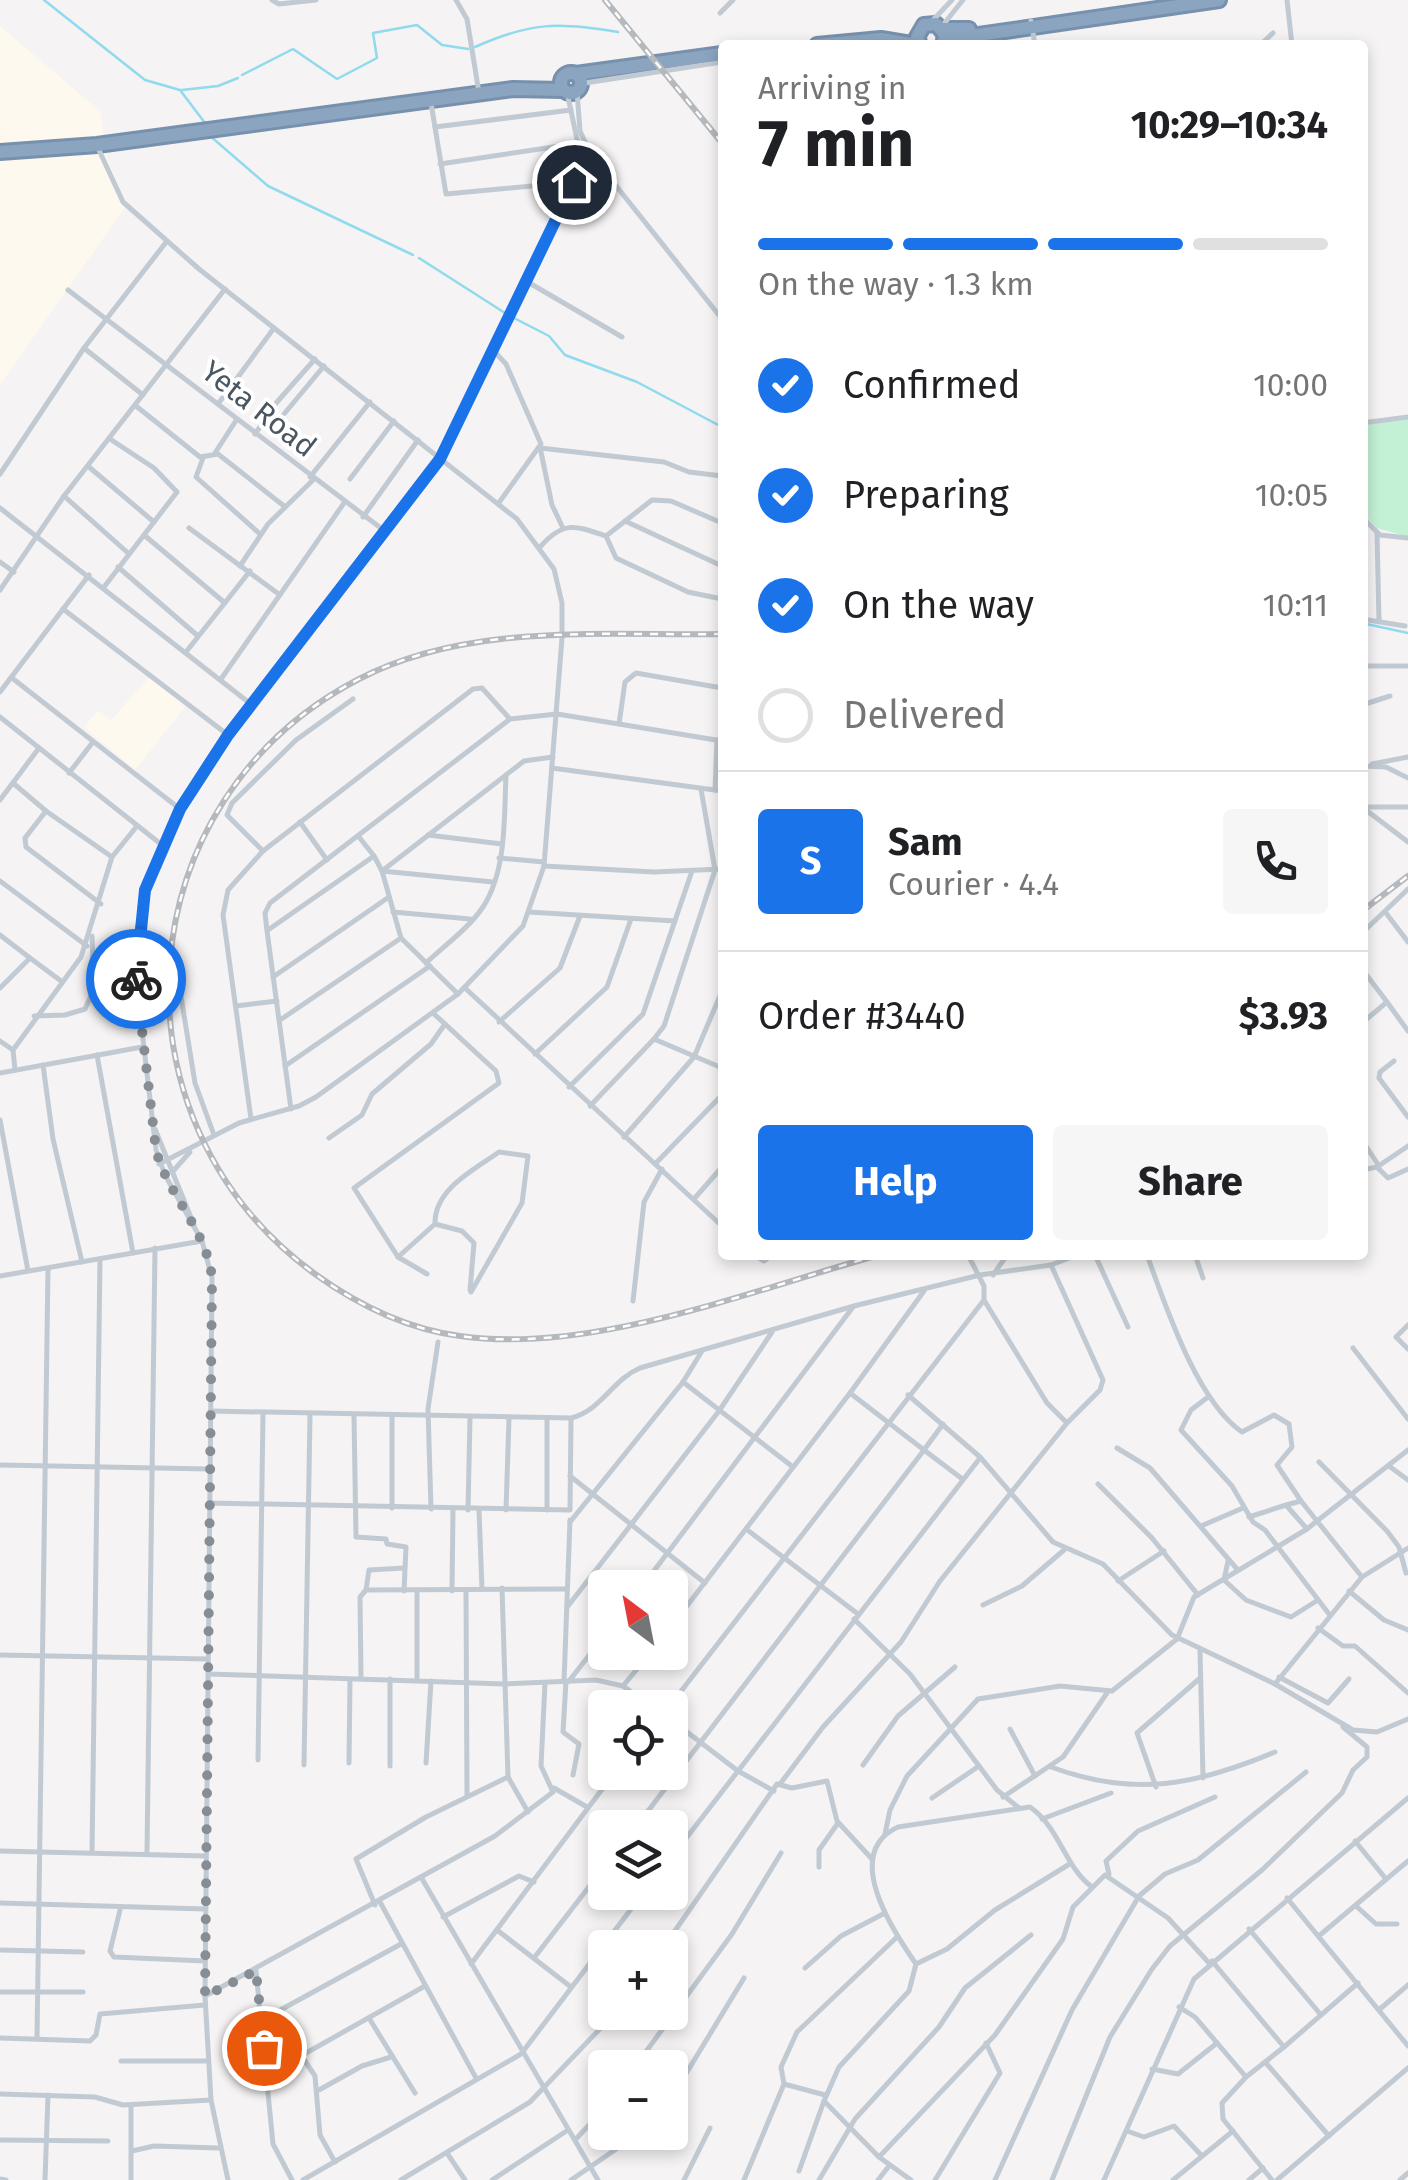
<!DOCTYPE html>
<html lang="en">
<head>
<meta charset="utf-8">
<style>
	:root { --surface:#fff; --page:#f6f6f6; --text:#202124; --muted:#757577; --line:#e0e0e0; --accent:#1a73e8 }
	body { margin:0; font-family:"Fira Sans",sans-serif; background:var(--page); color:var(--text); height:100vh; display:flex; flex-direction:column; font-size:38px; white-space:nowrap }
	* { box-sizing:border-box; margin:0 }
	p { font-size:32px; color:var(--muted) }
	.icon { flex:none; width:55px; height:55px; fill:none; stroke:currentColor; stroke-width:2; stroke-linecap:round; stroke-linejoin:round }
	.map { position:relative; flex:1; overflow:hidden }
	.details { position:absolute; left:718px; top:40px; width:650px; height:1220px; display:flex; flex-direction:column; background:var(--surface); border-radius:10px; box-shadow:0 5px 15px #0003 }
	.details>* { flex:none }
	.needle { width:65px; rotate:328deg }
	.controls { position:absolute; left:588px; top:1570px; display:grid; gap:20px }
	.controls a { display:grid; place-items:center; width:100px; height:100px; border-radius:10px; background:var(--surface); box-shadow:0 5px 15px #0003; font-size:50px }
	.pin { position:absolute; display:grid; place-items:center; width:85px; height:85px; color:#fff; margin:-42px; border:5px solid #fff; border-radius:50%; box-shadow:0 2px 10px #0007 }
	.courier { position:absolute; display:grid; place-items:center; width:100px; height:100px; margin:-50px; border:8px solid #1a73e8; border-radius:50%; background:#fff; color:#222; box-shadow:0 2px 12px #0007 }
	.head em { font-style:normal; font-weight:700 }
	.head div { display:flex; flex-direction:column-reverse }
	.head { display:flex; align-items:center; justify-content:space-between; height:170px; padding:0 40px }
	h1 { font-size:65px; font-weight:700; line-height:75px }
	.bar { display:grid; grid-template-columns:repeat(4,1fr); gap:15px 10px; align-content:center; height:120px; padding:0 40px }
	.bar i { height:12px; border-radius:8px; background:var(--line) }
	.bar .current { background:var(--accent) }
	.bar p { grid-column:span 4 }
	.line { display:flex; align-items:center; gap:25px; padding:0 40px; border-top:2px solid var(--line) }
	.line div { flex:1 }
	.round { display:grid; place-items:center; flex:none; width:105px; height:105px; border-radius:10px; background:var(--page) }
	ol { padding:0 40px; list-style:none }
	li { display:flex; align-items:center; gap:30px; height:110px }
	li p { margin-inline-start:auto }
	li .icon { padding:10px; border-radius:50%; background:var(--accent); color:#fff; stroke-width:4 }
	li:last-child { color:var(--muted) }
	li i { width:55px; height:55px; border:5px solid var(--line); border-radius:50% }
	.primary-button { display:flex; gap:20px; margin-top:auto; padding:20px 40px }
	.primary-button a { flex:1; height:115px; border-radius:10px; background:var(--accent); color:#fff; font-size:40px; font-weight:700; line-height:115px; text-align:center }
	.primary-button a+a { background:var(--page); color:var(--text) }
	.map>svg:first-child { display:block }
	.commercial { fill:#fdf9ef }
	.green { fill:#c3f1d5 }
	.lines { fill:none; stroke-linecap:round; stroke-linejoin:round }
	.stream { stroke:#90daee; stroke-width:2.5 }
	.highway-casing { stroke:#7690ad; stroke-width:18 }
	.street { stroke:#c1cad2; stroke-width:5 }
	.highway { stroke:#8ba5c1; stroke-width:12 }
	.rail-casing { stroke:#b5b8bd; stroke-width:6 }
	.rail { stroke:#fff; stroke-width:2.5; stroke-dasharray:8; stroke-linecap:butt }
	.done { stroke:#868d94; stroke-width:10; stroke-dasharray:0 18 }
	.route { stroke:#1a73e8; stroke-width:12 }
	.labels { text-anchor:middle; stroke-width:8; stroke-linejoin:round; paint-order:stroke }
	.street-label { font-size:30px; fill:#4a5661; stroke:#fff }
</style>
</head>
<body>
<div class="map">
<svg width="1408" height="2180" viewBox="0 0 1408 2180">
	<rect width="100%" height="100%" fill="#f5f3f3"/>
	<g class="commercial">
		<path d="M0 26 100 111 107 157 126 206 0 385Z"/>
		<path d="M150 676 186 706 135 770 84 727 98 710 111 720Z"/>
	</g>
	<path class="green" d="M1408 419V537L1377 528 1363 513 1362 425Z"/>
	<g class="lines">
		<g class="stream">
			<path d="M44 0 145 80 180 90 205 123"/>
			<path d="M475 47C531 22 558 22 618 32"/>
			<path d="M242 75 293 49 337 79 377 58 373 33 417 25 442 45 468 49"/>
			<path d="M182 90 218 86 238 78"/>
			<path d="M209 135 268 186 413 255"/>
			<path d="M419 258 505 313"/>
			<path d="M512 317 549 336 565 355 637 382 722 427"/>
			<path d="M1362 623 1408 633"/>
		</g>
		<g class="highway-casing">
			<g id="highway">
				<path d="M942 29H969"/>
				<path d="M944 40 1219 0"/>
				<path d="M817 45 881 39 917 45"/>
				<path d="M920 45 917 37 924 25 936 24 944 33"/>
				<circle cx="571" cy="83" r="10"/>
				<path d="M576 74 722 54"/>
				<path d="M0 152 97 145 513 89 563 90"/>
			</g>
		</g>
		<g class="street">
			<path d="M272 0 279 4 316 0"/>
			<path d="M456 0 467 19 479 93"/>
			<path d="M1287 0 1292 45"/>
			<path d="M720 13 733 0"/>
			<path d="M934 19 952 0"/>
			<path d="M1031 21 1035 45"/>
			<path d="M943 25 963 0"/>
			<path d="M1085 45H1131"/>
			<path d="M1260 45 1273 33"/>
			<path d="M585 83 722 62"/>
			<path d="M577 91 580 131 590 153 722 319"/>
			<path d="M431 103 446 194 574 182"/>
			<path d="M435 127 571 110"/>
			<path d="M98 148 123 202 199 269 517 519 554 569 562 603V638L544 866 523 926 458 994 316 1097 299 1106 239 1123 159 1164"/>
			<path d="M580 160 607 176"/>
			<path d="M440 164 580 143"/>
			<path d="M526 281 622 337"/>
			<path d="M68 290 386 532"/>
			<path d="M84 348 143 395"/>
			<path d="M492 349 506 364 541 444 498 504"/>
			<path d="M218 404 274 328"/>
			<path d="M136 406 200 457 218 454 284 506"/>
			<path d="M284 414 324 366"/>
			<path d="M1362 423 1408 417"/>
			<path d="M255 434 277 402 315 359"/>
			<path d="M540 448 664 462 689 472 722 476"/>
			<path d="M541 452 552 505 562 526"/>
			<path d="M215 453 237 419"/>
			<path d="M203 458 196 477 260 534"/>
			<path d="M89 467 154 522"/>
			<path d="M0 474 84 348 167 241"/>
			<path d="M310 477 370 402"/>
			<path d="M350 479 394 421"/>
			<path d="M64 496 128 553"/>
			<path d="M0 508 252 705"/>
			<path d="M363 517 418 440"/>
			<path d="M1362 517 1380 535 1408 538"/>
			<path d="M625 521 722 566"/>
			<path d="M189 528 280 595"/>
			<path d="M1377 533 1379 621"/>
			<path d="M144 535 225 603"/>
			<path d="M606 536 616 558 688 592 722 599"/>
			<path d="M541 546C564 520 576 526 606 536L652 500 671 501 722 523"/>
			<path d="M0 562 14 572"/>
			<path d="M240 566 268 524 313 480"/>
			<path d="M118 567 198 636"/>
			<path d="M104 587 177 492 154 468 110 439"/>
			<path d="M0 590 64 496 225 289"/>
			<path d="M63 609 228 735"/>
			<path d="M1362 619 1405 626"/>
			<path d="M186 652 250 571"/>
			<path d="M1362 666H1408"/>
			<path d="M12 678 180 809"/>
			<path d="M221 679 344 503"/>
			<path d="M0 692 89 575"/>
			<path d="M1362 705 1390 696"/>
			<path d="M0 717 162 845"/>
			<path d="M619 724 722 741"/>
			<path d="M1372 764 1408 757"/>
			<path d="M1362 766 1386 767 1408 778"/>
			<path d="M552 768 722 791"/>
			<path d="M69 773 93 742"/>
			<path d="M13 783 46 811 25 838 26 847 101 904"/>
			<path d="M715 790 717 740"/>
			<path d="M0 800 39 748"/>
			<path d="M1362 807 1408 842"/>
			<path d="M1363 807H1408"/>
			<path d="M46 811 112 857"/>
			<path d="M300 822 327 860"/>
			<path d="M428 835 502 844"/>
			<path d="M359 837 374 856"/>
			<path d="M263 851 227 815 232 803 296 740 353 699"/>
			<path d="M499 858 544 862"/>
			<path d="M544 866 654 872 722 869"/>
			<path d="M0 881 87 946"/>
			<path d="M393 912 470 919"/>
			<path d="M529 912 675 921"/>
			<path d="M1386 913 1408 942"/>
			<path d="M268 930 374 856 382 871 493 882"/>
			<path d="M1362 933 1408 889"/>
			<path d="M0 935 30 958"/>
			<path d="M426 963C445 945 469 928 483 907 507 870 504 816 506 775"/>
			<path d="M1362 969 1387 1002"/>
			<path d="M273 977 389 897"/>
			<path d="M179 984 195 1083 214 1135"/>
			<path d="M0 988 30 958 61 981"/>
			<path d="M465 988 722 1226"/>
			<path d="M458 994 401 938 382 871 524 761 553 757"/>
			<path d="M236 1006 277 1001"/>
			<path d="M34 1016 65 1015 85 1009 94 989 92 936"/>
			<path d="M280 1020 401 938"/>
			<path d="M499 1022 560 968 580 916"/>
			<path d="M1362 1023 1387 1002 1408 1031"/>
			<path d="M654 1039 664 1026 715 870 701 789"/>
			<path d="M0 1041 13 1050 15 1070"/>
			<path d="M13 1050 81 957 112 857 137 826"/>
			<path d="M535 1054 607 987 631 919"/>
			<path d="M97 1055 133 1253"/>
			<path d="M1394 1061 1380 1072 1379 1078 1408 1117"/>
			<path d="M43 1065 53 1139 82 1262"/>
			<path d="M285 1066 430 966"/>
			<path d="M0 1073 142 1047"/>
			<path d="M569 1087 643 1014 692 871"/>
			<path d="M590 1106 654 1039 722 1068"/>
			<path d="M291 1109 267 931 265 913 270 903 510 719 557 714 619 724 625 682 636 673 722 688"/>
			<path d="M251 1119 223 915 228 890 263 851 473 689 482 688 510 719"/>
			<path d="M0 1120 28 1271"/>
			<path d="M155 1129 194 1225"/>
			<path d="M624 1137 694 1057 722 991"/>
			<path d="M329 1138 362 1115 372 1094 431 1044 445 1024"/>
			<path d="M1362 1140 1379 1166"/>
			<path d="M655 1164 722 1095"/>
			<path d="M1377 1167 1408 1146"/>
			<path d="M174 1170 190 1152"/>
			<path d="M1362 1170 1377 1167 1388 1178 1408 1169"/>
			<path d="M694 1199 722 1167"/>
			<path d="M435 1224 462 1231 474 1243 470 1290"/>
			<path d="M754 1255 764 1261 772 1255"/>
			<path d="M1095 1255 1128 1327"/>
			<path d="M1147 1255C1166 1307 1197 1401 1242 1432L1274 1415 1289 1424 1292 1447 1277 1465 1301 1501"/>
			<path d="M1195 1255 1203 1278"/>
			<path d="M398 1257 435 1224C434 1189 474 1170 499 1152L528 1156 522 1203 471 1292"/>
			<path d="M1051 1265 1103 1380 1100 1390 1067 1423"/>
			<path d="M427 1274 398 1257 354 1188 499 1083 496 1071 433 1013"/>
			<path d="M993 1275 1007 1255"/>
			<path d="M0 1276 202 1241"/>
			<path d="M924 1291 850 1393 924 1450 943 1424"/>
			<path d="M633 1301 644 1202 662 1169"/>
			<path d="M1408 1325 1396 1337 1408 1349"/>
			<path d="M1353 1348 1408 1419"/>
			<path d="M683 1382 793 1467"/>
			<path d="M908 1395 980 1457 1053 1542 1103 1564 1172 1635 1275 1684 1353 1730 1377 1732 1408 1719"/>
			<path d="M1208 1397 1191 1410 1181 1430 1232 1486 1253 1522 1265 1530 1329 1614"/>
			<path d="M210 1411 571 1418C602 1410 612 1380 640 1368L854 1306 980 1275 1051 1265 1077 1255"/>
			<path d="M354 1416 356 1537 386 1539 387 1544 406 1547 404 1591"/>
			<path d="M547 1419V1510"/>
			<path d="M1117 1448 1150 1468 1237 1569"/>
			<path d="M1319 1462 1387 1531 1399 1547 1406 1573"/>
			<path d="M0 1465 209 1469"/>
			<path d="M1389 1466 1408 1480"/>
			<path d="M570 1476 705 1583"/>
			<path d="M1098 1484 1152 1538 1198 1595"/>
			<path d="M209 1503 570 1510 571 1419"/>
			<path d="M392 1508V1417"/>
			<path d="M431 1509 428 1409 438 1342"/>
			<path d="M468 1510 470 1418"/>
			<path d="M479 1510 482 1589"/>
			<path d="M506 1510 509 1418"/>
			<path d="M1249 1517 1286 1505 1307 1529 1317 1521 1301 1501 1286 1505"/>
			<path d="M570 1522 683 1382 702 1351"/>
			<path d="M1201 1526 1243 1508"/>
			<path d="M746 1529 858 1614"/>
			<path d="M1228 1561 1224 1580 1246 1600 1291 1617 1318 1600"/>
			<path d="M1362 1577 1408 1548"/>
			<path d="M1118 1581 1164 1551"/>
			<path d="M641 1588 853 1307"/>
			<path d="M366 1590 369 1570 404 1568"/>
			<path d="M452 1591 453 1509"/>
			<path d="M466 1591 467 1795"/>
			<path d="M1349 1591 1384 1620 1408 1630"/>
			<path d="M983 1605 1022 1586 1064 1550"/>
			<path d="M568 1606 719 1411 772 1332"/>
			<path d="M854 1619 910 1674 997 1790 1019 1808"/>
			<path d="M670 1628 850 1393"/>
			<path d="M1318 1628 1343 1646H1355L1408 1693"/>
			<path d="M1200 1651 1203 1778"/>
			<path d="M0 1655 207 1659"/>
			<path d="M208 1674 504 1684 596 1680 623 1686 654 1708"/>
			<path d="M1279 1677 1328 1703 1349 1679"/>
			<path d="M361 1678 360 1597 366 1590 567 1589"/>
			<path d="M417 1680V1590"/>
			<path d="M566 1681 563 1732 579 1744 573 1775"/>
			<path d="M569 1681 605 1635"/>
			<path d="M564 1682 570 1520"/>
			<path d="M1275 1684 1362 1577 1317 1521 1408 1450"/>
			<path d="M623 1686 651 1652"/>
			<path d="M668 1708 984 1300V1286L968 1255"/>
			<path d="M670 1719 738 1771 774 1791"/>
			<path d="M1010 1729 1035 1776"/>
			<path d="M258 1760 263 1413"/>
			<path d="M349 1763 350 1680"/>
			<path d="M426 1763 431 1681"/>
			<path d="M304 1765 310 1415"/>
			<path d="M863 1765 898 1716 955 1667"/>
			<path d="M390 1766V1679"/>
			<path d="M1051 1767C1135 1798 1196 1785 1275 1752"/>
			<path d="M508 1777 528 1812"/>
			<path d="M780 1784 823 1727 901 1642 940 1581 1067 1423 1047 1403 984 1300"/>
			<path d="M1156 1787 1137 1733 1199 1679"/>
			<path d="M554 1788 587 1807"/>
			<path d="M1003 1797 1063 1757 1107 1693"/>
			<path d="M932 1798 979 1766"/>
			<path d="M1042 1819 1111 1793"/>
			<path d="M635 1828 924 1450 961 1478"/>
			<path d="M885 1834 890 1810 907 1776 978 1699 1060 1686 1112 1691 1177 1639 1194 1597 1307 1529"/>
			<path d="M1355 1841 1386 1879"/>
			<path d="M0 1851 205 1856"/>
			<path d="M92 1853 100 1259"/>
			<path d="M147 1853 155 1248"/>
			<path d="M670 1859 980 1458"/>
			<path d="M819 1867V1850L838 1823"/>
			<path d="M1109 1874 1106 1861 1138 1831 1215 1797"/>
			<path d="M421 1877 598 2180"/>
			<path d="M1287 1898 1408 2046"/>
			<path d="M380 1902 476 2078"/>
			<path d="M0 1903 205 1909"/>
			<path d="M375 1905 356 1859 426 1817 508 1777 502 1588"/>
			<path d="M1356 1906 1376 1924H1397"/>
			<path d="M120 1910 110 1951 114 1957 205 1961"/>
			<path d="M443 1917 519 1876 534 1882"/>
			<path d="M1249 1929 1321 2015"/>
			<path d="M497 1930 571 1987"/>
			<path d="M1320 1935 1408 1861"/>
			<path d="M663 1948 777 1784 792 1788 827 1781 837 1821 872 1859"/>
			<path d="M0 1950 83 1952"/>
			<path d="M534 1958 605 1866"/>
			<path d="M1212 1961 1284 2047 1358 1983"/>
			<path d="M471 1964 615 1772"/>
			<path d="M916 1964C893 1931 841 1853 898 1827L1030 1807C1060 1828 1064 1866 1092 1887"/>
			<path d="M805 1968 841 1936 885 1913"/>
			<path d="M256 1971 273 2144 292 2180"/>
			<path d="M0 1992H83"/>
			<path d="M205 1996 495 1836 553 1792 541 1766 545 1683"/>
			<path d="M1179 2007 1195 2017 1246 2077 1284 2047"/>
			<path d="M1380 2009 1408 1985"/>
			<path d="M369 2018 415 2093"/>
			<path d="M262 2020 401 1944"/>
			<path d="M0 2038 90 2041 96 2035 100 2014 205 2005"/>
			<path d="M37 2038 48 1268"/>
			<path d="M301 2055 315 2076 320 2135 335 2162"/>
			<path d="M121 2061H207"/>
			<path d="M1266 2063 1329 2136"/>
			<path d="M634 2068 732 1934 781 1853"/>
			<path d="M1152 2069 1178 2074 1217 2043"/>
			<path d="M267 2075 425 1986"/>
			<path d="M1246 2077 1222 2103 1223 2119 1272 2180"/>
			<path d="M784 2084 825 2095"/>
			<path d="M319 2090 362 2066 391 2057"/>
			<path d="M0 2094 95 2097 123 2105 211 2100"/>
			<path d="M670 2100 744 1978"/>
			<path d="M131 2105V2180"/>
			<path d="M1127 2131 1144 2137 1174 2126 1201 2155"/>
			<path d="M0 2140 108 2141"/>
			<path d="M575 2140 605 2108"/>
			<path d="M132 2151 154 2146 218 2148"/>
			<path d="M447 2153 465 2180"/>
			<path d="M879 2157 824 2101 839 2067 909 1991 916 1964 947 1949 995 1910 1068 1865"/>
			<path d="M799 2171 824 2101"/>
			<path d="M0 2179 6 2180"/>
			<path d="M45 2180 48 2095"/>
			<path d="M228 2180 211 2100 205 1996 212 1278 202 1241 165 1175 156 1150 136 980 138 925 151 873 170 829 216 752 440 459 578 173V144L567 92"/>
			<path d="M303 2180 521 2054 644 1892"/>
			<path d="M401 2180 530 2102 616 2012"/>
			<path d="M492 2180 568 2130"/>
			<path d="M571 2180 641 2132"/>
			<path d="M684 2180 710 2128"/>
			<path d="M744 2180 784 2084 781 2067 797 2032 897 1937"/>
			<path d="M819 2180 855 2119 939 2027 965 1988 1031 1935"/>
			<path d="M878 2180 889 2166"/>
			<path d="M911 2180 879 2157 995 2035 1063 1939 1073 1907 1105 1875 1168 1918 1209 1963"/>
			<path d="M935 2180 1000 2073 986 2043"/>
			<path d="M995 2180 1072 2010 1139 1896 1165 1874 1198 1860 1306 1772"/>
			<path d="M1052 2180 1110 2037 1152 1969 1170 1946 1262 1870 1342 1793 1353 1770 1367 1757V1747L1343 1727"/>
			<path d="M1104 2180 1194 1979 1408 1798"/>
			<path d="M1173 2180 1233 2131"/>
			<path d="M1249 2180 1263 2168"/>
			<path d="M1277 2180 1408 2068"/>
			<path d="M1400 2180 1408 2173"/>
		</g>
		<use href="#highway" class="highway"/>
		<g class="rail-casing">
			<g id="rail">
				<path d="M605 0 722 143"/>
				<path d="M722 634C602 636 469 622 359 679 125 800 103 1120 315 1274 358 1305 407 1329 460 1336 591 1355 752 1290 879 1255"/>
				<path d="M1362 911 1408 876"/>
			</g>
		</g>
		<use href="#rail" class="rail"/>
	</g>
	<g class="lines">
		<path class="done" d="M136 979 156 1150C168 1196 207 1230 212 1278L205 1996 256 1971 264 2048"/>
		<path class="route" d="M136 979 145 890 180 809 228 735 440 459 574 182"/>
	</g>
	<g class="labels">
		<g class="street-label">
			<text transform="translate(259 409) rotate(38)" y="10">Yeta Road</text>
		</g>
	</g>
</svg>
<div class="controls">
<a><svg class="needle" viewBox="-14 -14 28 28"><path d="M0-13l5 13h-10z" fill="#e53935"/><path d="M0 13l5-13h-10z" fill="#757577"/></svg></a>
<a><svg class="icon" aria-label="locate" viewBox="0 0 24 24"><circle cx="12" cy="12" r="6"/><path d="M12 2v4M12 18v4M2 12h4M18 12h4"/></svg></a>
<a><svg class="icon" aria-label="layers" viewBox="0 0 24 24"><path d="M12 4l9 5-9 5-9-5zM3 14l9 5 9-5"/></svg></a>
<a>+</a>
<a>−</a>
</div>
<div class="pin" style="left:264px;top:2048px;background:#ea580c"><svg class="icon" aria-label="bag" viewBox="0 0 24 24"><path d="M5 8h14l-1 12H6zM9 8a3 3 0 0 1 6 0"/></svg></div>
<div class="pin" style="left:574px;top:182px;background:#1f2937"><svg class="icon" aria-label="home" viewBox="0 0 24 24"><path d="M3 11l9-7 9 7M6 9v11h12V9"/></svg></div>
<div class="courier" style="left:136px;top:979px"><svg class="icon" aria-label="bike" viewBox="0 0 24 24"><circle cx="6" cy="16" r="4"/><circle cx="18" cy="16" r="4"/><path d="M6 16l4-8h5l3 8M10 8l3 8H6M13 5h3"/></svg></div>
<section class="details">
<div class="head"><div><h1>7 min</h1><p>Arriving in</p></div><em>10:29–10:34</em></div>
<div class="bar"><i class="current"></i><i class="current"></i><i class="current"></i><i></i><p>On the way · 1.3 km</p></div>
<ol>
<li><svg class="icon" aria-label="check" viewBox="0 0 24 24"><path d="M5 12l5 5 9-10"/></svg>Confirmed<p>10:00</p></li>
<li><svg class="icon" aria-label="check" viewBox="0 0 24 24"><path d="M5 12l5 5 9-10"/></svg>Preparing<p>10:05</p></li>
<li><svg class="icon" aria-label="check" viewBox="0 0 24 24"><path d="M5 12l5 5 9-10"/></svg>On the way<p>10:11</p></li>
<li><i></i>Delivered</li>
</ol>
<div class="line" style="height:180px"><b class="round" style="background:var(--accent);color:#fff">S</b><div><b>Sam</b><p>Courier · 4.4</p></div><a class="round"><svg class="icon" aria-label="phone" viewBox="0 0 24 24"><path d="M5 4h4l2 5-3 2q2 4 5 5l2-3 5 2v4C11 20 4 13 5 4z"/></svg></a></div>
<div class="line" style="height:130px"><div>Order #3440</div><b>$3.93</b></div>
<div class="primary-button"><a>Help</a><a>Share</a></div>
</section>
</div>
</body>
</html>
